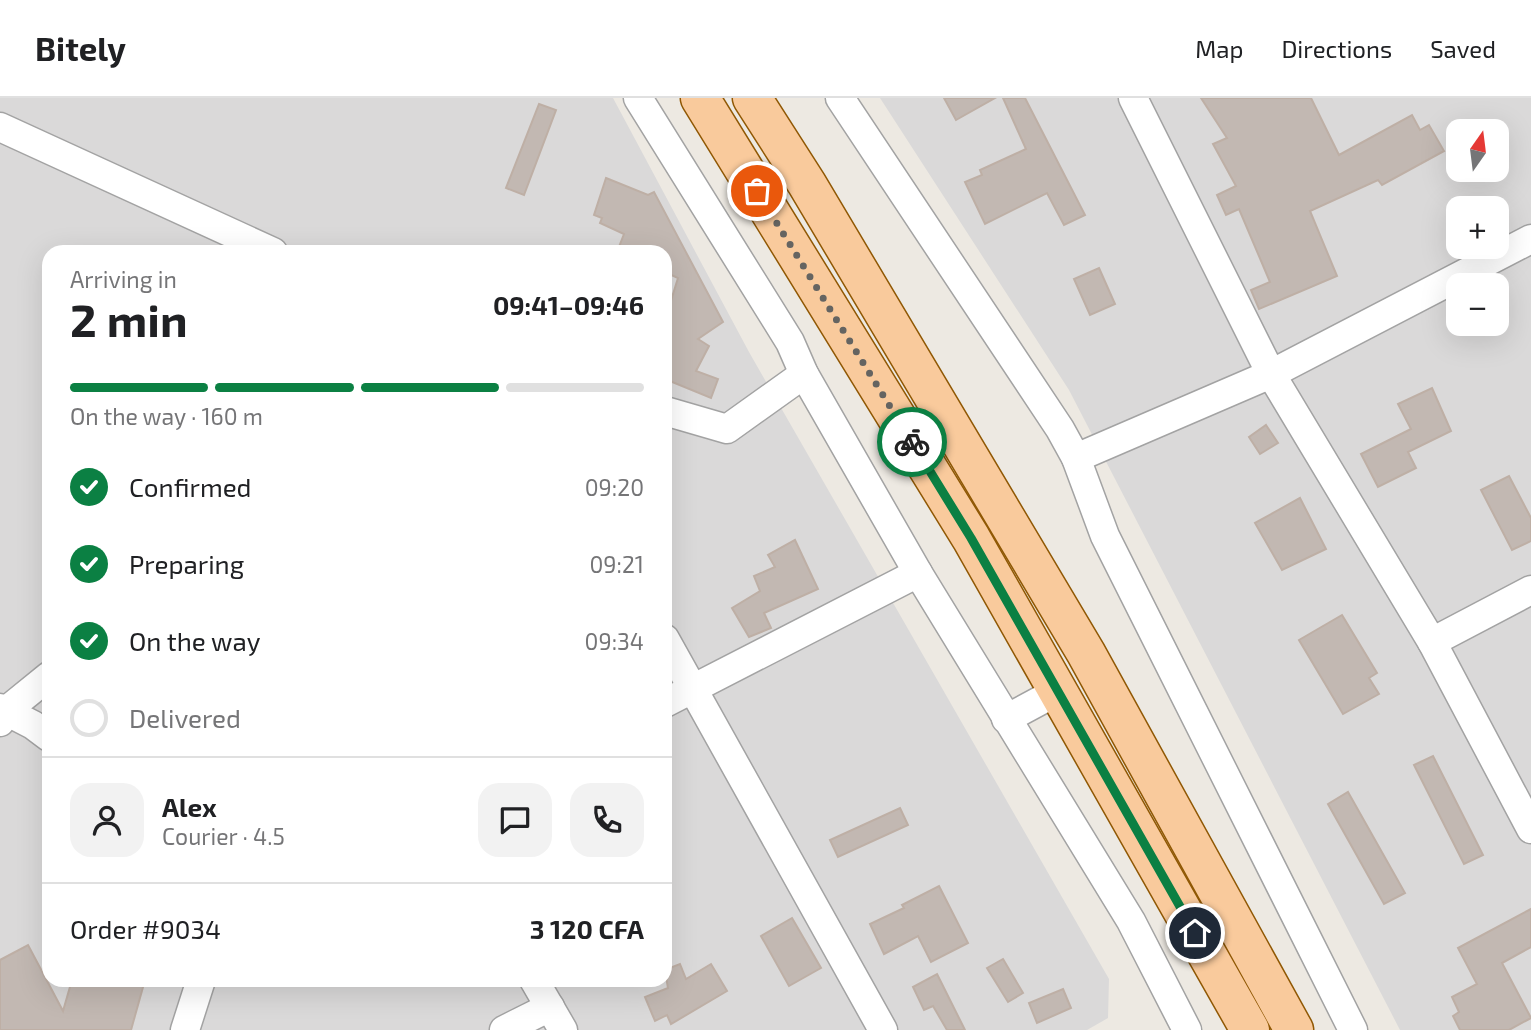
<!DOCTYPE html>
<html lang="en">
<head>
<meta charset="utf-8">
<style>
	:root { --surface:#fff; --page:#f2f2f2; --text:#202124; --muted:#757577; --line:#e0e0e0; --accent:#0b8043 }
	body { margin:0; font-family:"Exo 2",sans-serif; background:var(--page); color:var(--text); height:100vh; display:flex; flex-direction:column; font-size:26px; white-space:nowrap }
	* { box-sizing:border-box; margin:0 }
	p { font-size:23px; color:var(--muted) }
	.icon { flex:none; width:38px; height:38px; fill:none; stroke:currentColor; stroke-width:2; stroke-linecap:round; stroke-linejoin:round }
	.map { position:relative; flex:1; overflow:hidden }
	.side { position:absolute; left:42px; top:147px; width:630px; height:742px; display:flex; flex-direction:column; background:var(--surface); border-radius:21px; box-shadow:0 7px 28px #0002 }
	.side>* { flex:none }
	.needle { width:46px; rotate:14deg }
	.tools { position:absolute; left:1446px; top:21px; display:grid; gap:14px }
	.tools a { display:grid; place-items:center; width:63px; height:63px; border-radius:14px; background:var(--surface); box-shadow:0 7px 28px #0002; font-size:35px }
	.pin { position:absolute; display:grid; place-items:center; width:60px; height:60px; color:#fff; margin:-30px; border:4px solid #fff; border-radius:50%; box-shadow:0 2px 7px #0007 }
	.courier { position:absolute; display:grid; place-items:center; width:70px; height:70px; margin:-35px; border:5px solid #0b8043; border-radius:50%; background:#fff; color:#222; box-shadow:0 2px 9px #0007 }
	.summary em { font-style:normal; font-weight:700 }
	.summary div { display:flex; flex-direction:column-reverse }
	.summary { display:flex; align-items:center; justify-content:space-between; height:119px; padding:0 28px }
	h1 { font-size:46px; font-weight:700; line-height:52px }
	.bar { display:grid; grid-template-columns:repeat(4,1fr); gap:10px 7px; align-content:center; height:84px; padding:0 28px }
	.bar i { height:9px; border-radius:5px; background:var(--line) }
	.bar .active { background:var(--accent) }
	.bar p { grid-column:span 4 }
	.line { display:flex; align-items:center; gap:18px; padding:0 28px; border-top:2px solid var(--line) }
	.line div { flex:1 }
	.round { display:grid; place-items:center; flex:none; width:74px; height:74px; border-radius:21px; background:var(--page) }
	ol { padding:0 28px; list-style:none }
	li { display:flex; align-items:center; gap:21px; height:77px }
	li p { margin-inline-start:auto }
	li .icon { padding:7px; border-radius:50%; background:var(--accent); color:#fff; stroke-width:4 }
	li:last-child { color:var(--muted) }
	li i { width:38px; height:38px; border:4px solid var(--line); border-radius:50% }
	header { display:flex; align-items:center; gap:42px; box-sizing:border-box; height:98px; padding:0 35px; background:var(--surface); border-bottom:2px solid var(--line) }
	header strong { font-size:33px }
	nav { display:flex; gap:38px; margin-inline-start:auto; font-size:24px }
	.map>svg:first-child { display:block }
	.residential { fill:#dad9d9; fill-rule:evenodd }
	.building { fill:#c2b8b2; stroke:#beafa5; stroke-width:2 }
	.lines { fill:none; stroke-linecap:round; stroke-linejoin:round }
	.minor-casing { stroke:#a3a3a3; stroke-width:31 }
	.primary-casing { stroke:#905804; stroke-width:41 }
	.minor { stroke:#fff; stroke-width:28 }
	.primary { stroke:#f9ca9c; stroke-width:38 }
	.done { stroke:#656461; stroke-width:7; stroke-dasharray:0 12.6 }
	.route { stroke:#0b8043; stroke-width:9 }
</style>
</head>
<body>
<header>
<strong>Bitely</strong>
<nav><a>Map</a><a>Directions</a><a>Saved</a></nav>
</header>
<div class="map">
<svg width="1531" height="932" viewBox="0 0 1531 932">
	<rect width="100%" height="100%" fill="#ede9e2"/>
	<g class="residential">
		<path d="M0 0H613L749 254 1109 881 1108 920 1087 932H0ZM49 154H665V882H49Z"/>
		<path d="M880 0H1531V932H1400L1069 292ZM1458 33H1496V72H1458ZM1458 110H1496V149H1458ZM1458 187H1496V226H1458Z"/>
	</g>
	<g class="building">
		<path d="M944 0H995L956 22Z"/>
		<path d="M1003 0H1025L1085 117 1064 127 1047 95 985 126 965 84 982 77 980 72 1026 51Z"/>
		<path d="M1201 0H1311L1339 57 1412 17 1420 32 1429 27 1444 53 1382 87 1378 82 1310 113 1337 178 1259 211 1251 192 1270 184 1239 111 1226 117 1217 97 1236 88 1213 46 1227 40Z"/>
		<path d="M539 6 556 12 524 97 506 90Z"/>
		<path d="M606 80 648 97 654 94 723 224 698 241 709 248 696 273 718 281 711 300 665 281V222L678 180 665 174V154H617L624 136 600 125 602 120 594 117Z"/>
		<path d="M1099 170 1115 206 1090 217 1074 181Z"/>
		<path d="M1432 290 1451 333 1408 354 1416 370 1378 389 1361 356 1411 331 1398 306Z"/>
		<path d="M1266 327 1278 345 1260 356 1249 339Z"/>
		<path d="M1509 378 1531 420V443L1512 452 1481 392Z"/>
		<path d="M1300 400 1326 451 1282 472 1255 425Z"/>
		<path d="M795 442 818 491 764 515 771 530 749 539 732 510 760 493 754 478 775 469 768 457Z"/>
		<path d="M1342 517 1377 575 1369 580 1379 596 1343 616 1299 542Z"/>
		<path d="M1433 658 1483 757 1464 766 1414 667Z"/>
		<path d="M1348 694 1405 795 1384 806 1328 706Z"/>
		<path d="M900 710 908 727 838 759 830 742Z"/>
		<path d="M939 788 968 845 931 864 918 838 884 856 870 826 904 810 902 807Z"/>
		<path d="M1531 811V849L1502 865 1531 920 1509 932H1460L1453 918 1459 914 1452 899 1477 886 1458 850Z"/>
		<path d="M792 820 821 870 789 888 761 838Z"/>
		<path d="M28 847 63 913 72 882H145L131 932H0V862Z"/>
		<path d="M1003 861 1023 895 1008 904 987 870Z"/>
		<path d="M680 866 686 881 711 866 727 893 671 926 667 917 655 923 645 899 668 890 665 872Z"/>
		<path d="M937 876 965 932H947L933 908 924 912 913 889Z"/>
		<path d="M1063 891 1071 910 1037 925 1029 905Z"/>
	</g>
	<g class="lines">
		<g class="minor-casing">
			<g id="minor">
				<path d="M638 0 790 244 804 276 918 475 1131 823 1187 932"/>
				<path d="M840 0 1060 331 1076 360 1105 438 1353 932"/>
				<path d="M1133 0 1271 276 1432 544 1531 731"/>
				<path d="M0 29 273 154"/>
				<path d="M665 313 727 331 804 276"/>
				<path d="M1076 360 1271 276 1531 141"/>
				<path d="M665 541 883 932"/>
				<path d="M1432 544 1531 492"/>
				<path d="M665 605 918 475"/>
				<path d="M0 610 33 627 49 639"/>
				<path d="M1006 621 1058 593"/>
				<path d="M0 624 6 613 49 578"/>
				<path d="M534 882 563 932"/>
				<path d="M185 932 201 882"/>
				<path d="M504 932 550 909"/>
			</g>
		</g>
		<g class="primary-casing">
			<g id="primary">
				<path d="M700 0 971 440 1250 932"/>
				<path d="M752 0 807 86 1086 555 1294 932"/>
			</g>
		</g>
		<use href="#minor" class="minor"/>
		<use href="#primary" class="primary"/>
	</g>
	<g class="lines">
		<path class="done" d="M757 93 912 344"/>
		<path class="route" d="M912 344 971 440 1195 835"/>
	</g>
</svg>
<div class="tools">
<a><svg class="needle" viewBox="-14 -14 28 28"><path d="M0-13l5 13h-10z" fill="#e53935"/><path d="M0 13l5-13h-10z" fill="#757577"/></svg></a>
<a>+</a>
<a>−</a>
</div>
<div class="pin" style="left:757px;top:93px;background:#ea580c"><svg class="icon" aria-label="bag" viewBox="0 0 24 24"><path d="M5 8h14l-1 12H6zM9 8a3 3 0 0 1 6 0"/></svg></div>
<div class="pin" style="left:1195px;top:835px;background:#1f2937"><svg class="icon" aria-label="home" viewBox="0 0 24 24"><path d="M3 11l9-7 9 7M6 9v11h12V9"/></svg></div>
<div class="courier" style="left:912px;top:344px"><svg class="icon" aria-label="bike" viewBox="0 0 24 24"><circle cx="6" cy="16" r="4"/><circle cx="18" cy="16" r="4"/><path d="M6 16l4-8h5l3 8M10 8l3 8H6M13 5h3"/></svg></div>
<section class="side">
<div class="summary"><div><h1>2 min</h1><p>Arriving in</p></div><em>09:41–09:46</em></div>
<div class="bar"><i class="active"></i><i class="active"></i><i class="active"></i><i></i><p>On the way · 160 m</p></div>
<ol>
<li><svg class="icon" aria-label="check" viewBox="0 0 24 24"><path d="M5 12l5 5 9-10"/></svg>Confirmed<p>09:20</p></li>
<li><svg class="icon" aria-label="check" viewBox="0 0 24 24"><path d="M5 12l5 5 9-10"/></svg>Preparing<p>09:21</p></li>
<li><svg class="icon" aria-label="check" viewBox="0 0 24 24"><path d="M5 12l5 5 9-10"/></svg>On the way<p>09:34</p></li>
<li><i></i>Delivered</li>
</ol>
<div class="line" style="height:126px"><a class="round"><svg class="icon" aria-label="person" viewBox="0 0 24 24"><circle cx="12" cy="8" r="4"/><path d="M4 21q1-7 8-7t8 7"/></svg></a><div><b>Alex</b><p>Courier · 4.5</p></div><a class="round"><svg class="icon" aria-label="chat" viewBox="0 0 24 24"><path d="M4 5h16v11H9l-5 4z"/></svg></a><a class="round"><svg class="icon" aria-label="phone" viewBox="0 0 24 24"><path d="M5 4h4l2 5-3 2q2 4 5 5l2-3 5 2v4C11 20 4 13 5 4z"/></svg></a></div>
<div class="line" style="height:91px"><div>Order #9034</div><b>3 120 CFA</b></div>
</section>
</div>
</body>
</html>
